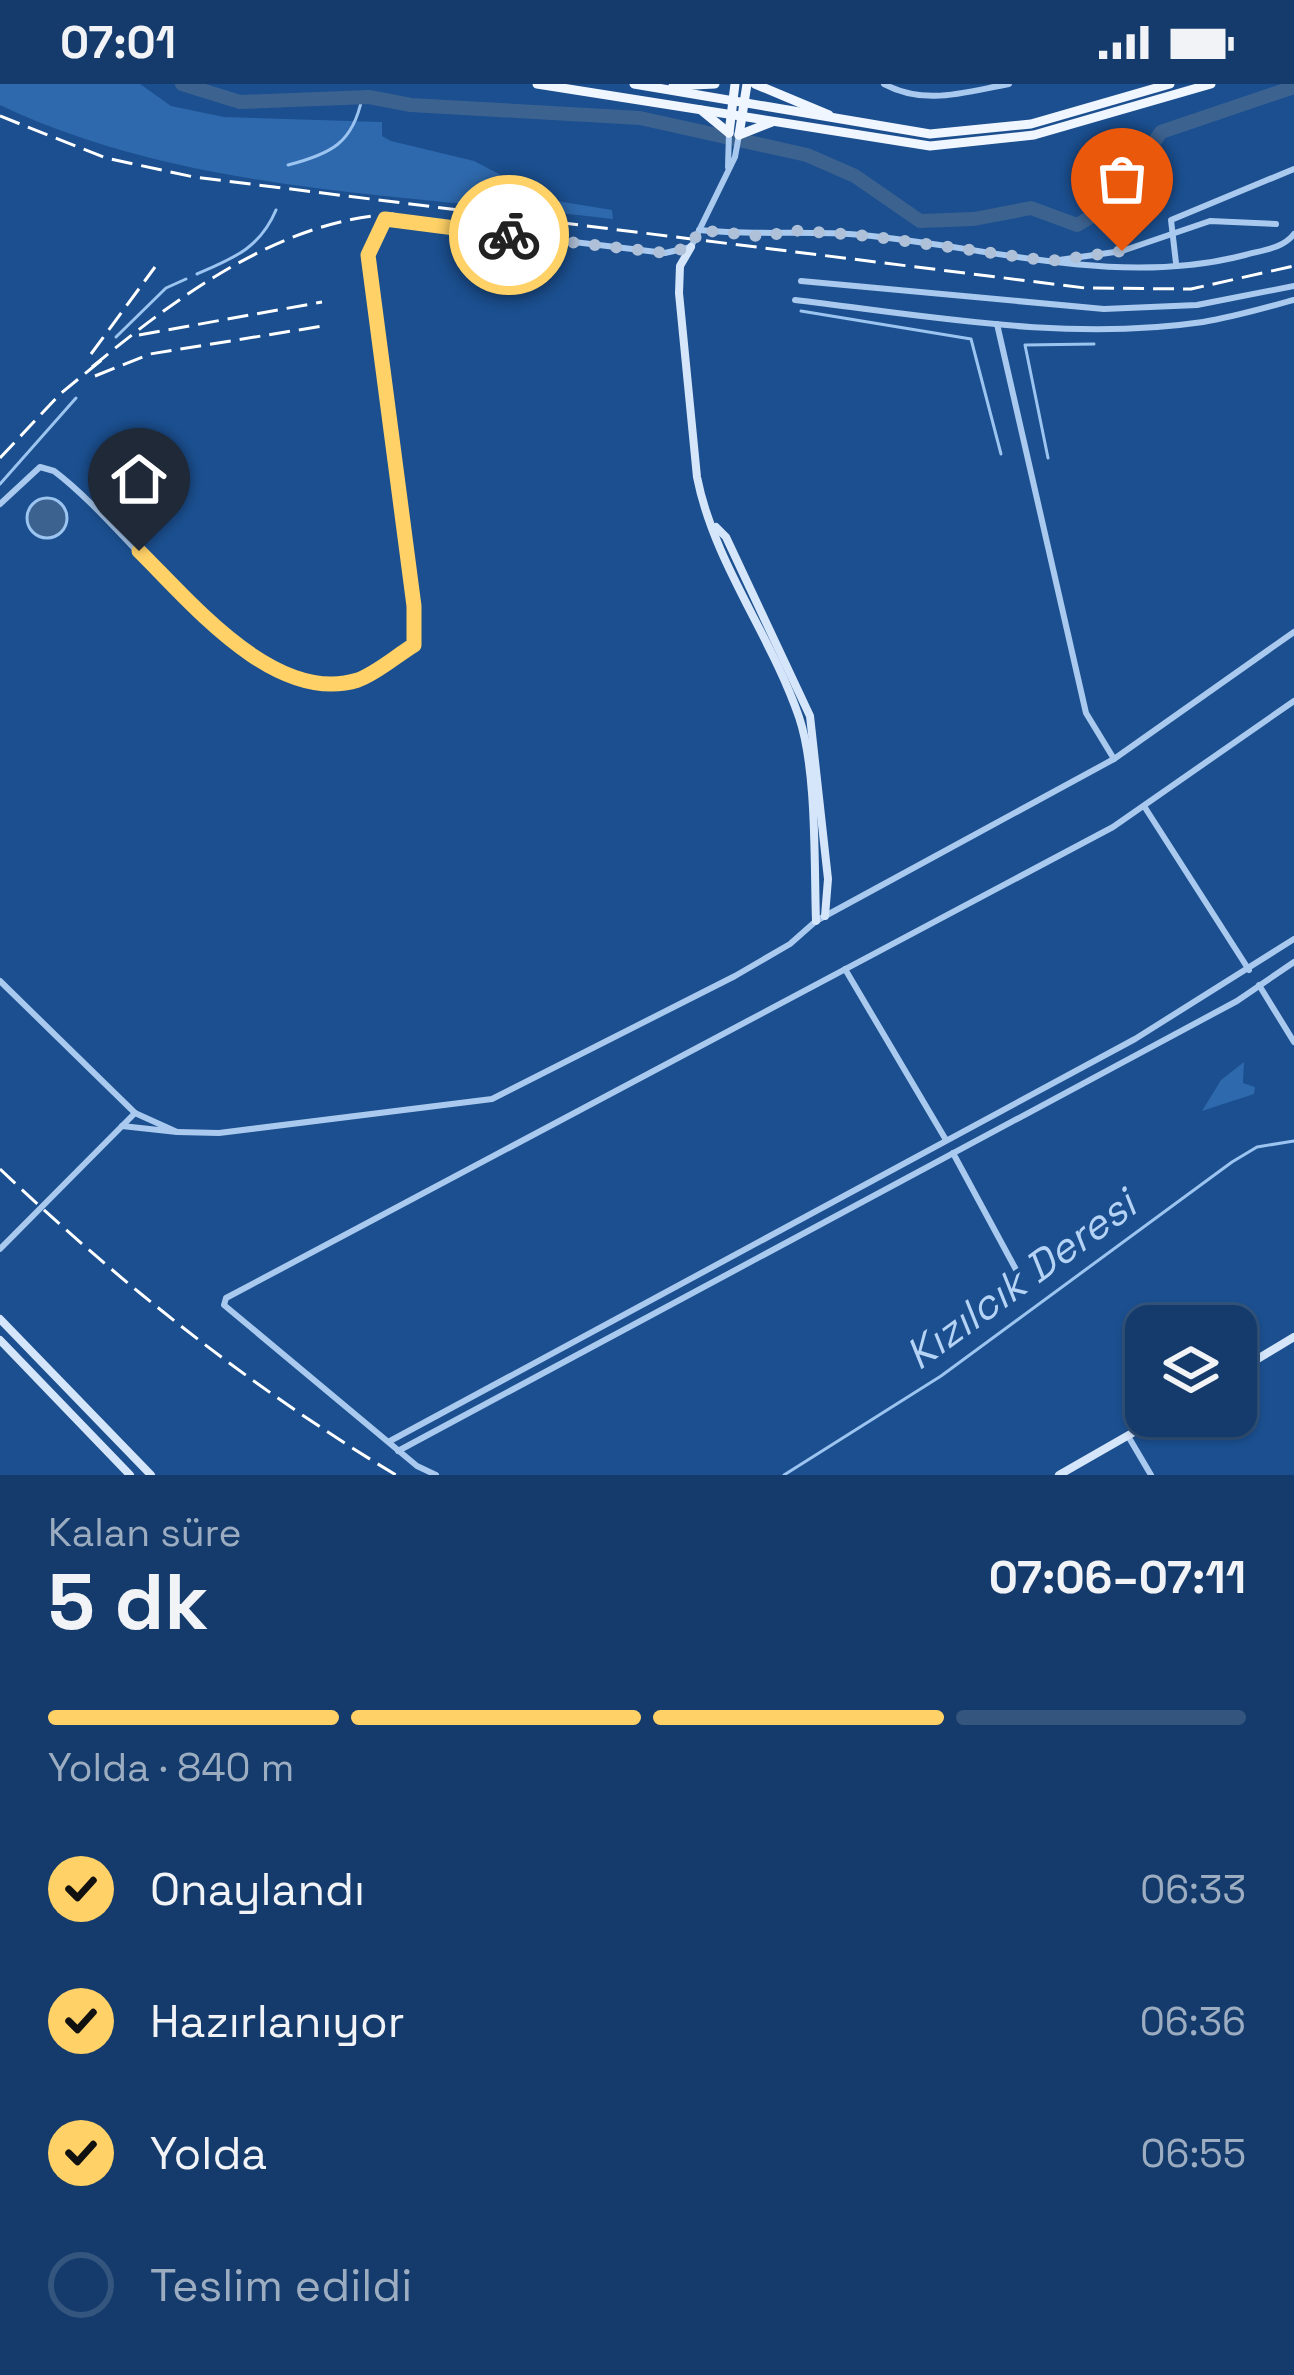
<!DOCTYPE html>
<html lang="tr">
<head>
<meta charset="utf-8">
<style>
	:root { --surface:#143b6b; --page:#214673; --text:#f1f3f6; --muted:#9dadc1; --line:#33557e; --accent:#ffd166 }
	body { margin:0; font-family:"Space Grotesk",sans-serif; background:var(--page); color:var(--text); height:100vh; display:flex; flex-direction:column; font-size:45px; white-space:nowrap }
	* { box-sizing:border-box; margin:0 }
	p { font-size:39px; color:var(--muted) }
	.icon { flex:none; width:66px; height:66px; fill:none; stroke:currentColor; stroke-width:2; stroke-linecap:round; stroke-linejoin:round }
	.map { position:relative; height:1391px; overflow:hidden }
	.side { display:flex; flex-direction:column; background:var(--surface); flex:1 }
	.side>* { flex:none }
	.tools { position:absolute; left:1125px; top:1221px; display:grid; gap:24px }
	.tools a { display:grid; place-items:center; width:132px; height:132px; border-radius:24px; background:var(--surface); box-shadow:0 3px 9px #0004,0 0 0 3px var(--line); font-size:60px }
	.pin { position:absolute; display:grid; place-items:center; width:102px; height:102px; color:#fff; margin:-123px -51px; border-radius:50% 50% 50% 0; rotate:-45deg; box-shadow:0 0 12px #0007 }
	.pin .icon { rotate:45deg }
	.courier { position:absolute; display:grid; place-items:center; width:120px; height:120px; margin:-60px; border:9px solid #ffd166; border-radius:50%; background:#fff; color:#222; box-shadow:0 3px 15px #0007 }
	.summary em { font-style:normal; font-weight:700 }
	.summary div { display:flex; flex-direction:column-reverse }
	.summary { display:flex; align-items:center; justify-content:space-between; height:204px; padding:0 48px }
	h1 { font-size:78px; font-weight:700; line-height:90px }
	.bar { display:grid; grid-template-columns:repeat(4,1fr); gap:18px 12px; align-content:center; height:144px; padding:0 48px }
	.bar i { height:15px; border-radius:9px; background:var(--line) }
	.bar .on { background:var(--accent) }
	.bar p { grid-column:span 4 }
	ol { padding:0 48px; list-style:none }
	li { display:flex; align-items:center; gap:36px; height:132px }
	li p { margin-inline-start:auto }
	li .icon { padding:12px; border-radius:50%; background:var(--accent); color:#111; stroke-width:4 }
	li:last-child { color:var(--muted) }
	li i { width:66px; height:66px; border:6px solid var(--line); border-radius:50% }
	.status { display:flex; justify-content:space-between; align-items:center; height:84px; padding:0 60px; background:var(--surface); direction:ltr }
	.status svg { height:33px; fill:currentColor }
	.map>svg:first-child { display:block }
	.green { fill:#2e69ad }
	.water { fill:#3c6290; stroke:#9cc4f0; stroke-width:3 }
	.lines { fill:none; stroke-linecap:round; stroke-linejoin:round }
	.stream { stroke:#9cc4f0; stroke-width:3 }
	.river { stroke:#3c6290; stroke-width:14 }
	.street { stroke:#a9c9ee; stroke-width:6 }
	.secondary { stroke:#d6e6fa; stroke-width:8 }
	.primary { stroke:#f0f6ff; stroke-width:9 }
	.rail { stroke:#fff; stroke-width:3; stroke-dasharray:21 9; stroke-linecap:butt }
	.done { stroke:#afc1d8; stroke-width:12; stroke-dasharray:0 21.6 }
	.route { stroke:#ffd166; stroke-width:15 }
	.labels { text-anchor:middle; stroke-width:9; stroke-linejoin:round; paint-order:stroke }
	.water-label { font-size:42px; font-style:italic; fill:#b5d3f5; stroke:#1b4f8f }
</style>
</head>
<body>
<div class="status"><b>07:01</b><svg viewBox="0 0 49 12"><path d="M0 12V9h3v3zM5 12V6h3v6zM10 12V3h3v9zM15 12V0h3v12zM26 1h20v11H26zM47 4h2v5h-2z"/></svg></div>
<div class="map">
<svg width="1294" height="1391" viewBox="0 0 1294 1391">
	<rect width="100%" height="100%" fill="#1b4f8f"/>
	<g class="green">
		<path d="M0 0H140L171 22 224 33 382 38V52L391 57 474 77 499 90 520 111 612 126 613 135C411 111 184 109 0 21Z"/>
		<path d="M1244 978 1243 999 1255 1003 1254 1010 1202 1027 1221 996Z"/>
	</g>
	<circle class="water" cx="47" cy="434" r="20"/>
	<g class="lines">
		<g class="stream">
			<path d="M288 81C331 70 353 59 362 14"/>
			<path d="M197 190C234 174 260 164 276 126"/>
			<path d="M801 227 971 255 1001 370"/>
			<path d="M116 253 166 204 186 195"/>
			<path d="M1048 374 1025 261 1094 260"/>
			<path d="M0 400 76 314"/>
			<path d="M784 1391 941 1292 1232 1078 1257 1063 1294 1057"/>
		</g>
		<path class="river" d="M182 0 240 18 369 13 411 21 640 34 807 71 855 92 920 137 974 135 1031 124 1077 141 1111 121 1161 48 1294 3"/>
		<g class="street">
			<path d="M884 0C925 22 965 8 1009 0"/>
			<path d="M728 83 729 49"/>
			<path d="M699 146C755 152 806 146 862 151 991 163 1117 204 1245 171 1263 166 1282 165 1294 150"/>
			<path d="M1059 176 1122 167 1210 137 1276 140"/>
			<path d="M1176 179 1171 136 1294 85"/>
			<path d="M801 197 1104 225 1197 221 1294 202"/>
			<path d="M795 216C929 232 1068 258 1203 238 1234 233 1264 224 1294 216"/>
			<path d="M997 240 1086 629 1114 675"/>
			<path d="M0 420 40 383 54 387C137 449 234 612 349 598 372 595 395 573 414 561L416 540 368 171 385 135 665 169 691 163 735 73 739 51"/>
			<path d="M1144 722 1249 886"/>
			<path d="M845 885 946 1056"/>
			<path d="M0 897 135 1029 0 1165"/>
			<path d="M1259 901 1294 958"/>
			<path d="M122 1042 177 1048 135 1029"/>
			<path d="M177 1048 219 1049 492 1015 735 892 790 860 816 837 1114 675 1294 548"/>
			<path d="M953 1069 1020 1193"/>
			<path d="M1128 1352 1151 1391"/>
			<path d="M390 1357 1135 955 1294 855"/>
			<path d="M398 1367 1237 917 1294 878"/>
			<path d="M436 1391 417 1382 224 1221 226 1214 1113 743 1294 617"/>
		</g>
		<g class="secondary">
			<path d="M691 163 680 182 679 209 697 393C714 479 771 551 799 633 817 686 814 779 816 837"/>
			<path d="M716 443 726 453 810 632 828 795 825 832"/>
			<path d="M0 1235 151 1391"/>
			<path d="M0 1256 130 1391"/>
			<path d="M1236 1288 1294 1253"/>
			<path d="M1059 1391 1162 1332"/>
		</g>
		<g class="primary">
			<path d="M537 0 930 62 1034 51 1211 0"/>
			<path d="M634 0 930 50 1031 40 1170 0"/>
			<path d="M755 0 829 31"/>
			<path d="M673 2 715 0"/>
			<path d="M701 26 729 49"/>
			<path d="M729 49 735 0"/>
			<path d="M739 51 747 0"/>
			<path d="M739 51 772 38"/>
		</g>
		<g class="rail">
			<path d="M0 32 106 74 194 93 1085 204 1191 205 1294 182"/>
			<path d="M139 251 322 218"/>
			<path d="M91 270 155 183"/>
			<path d="M92 283C177 213 280 136 394 130"/>
			<path d="M95 292 150 270 323 242"/>
			<path d="M0 374 60 310 104 274"/>
			<path d="M0 1085C121 1200 253 1305 396 1391"/>
		</g>
	</g>
	<g class="lines">
		<path class="done" d="M509 151 665 169 691 163 699 146 767 153 789 146 869 152 1050 177 1122 167"/>
		<path class="route" d="M139 467C190 517 275 622 358 596 377 589 396 572 414 561V522L368 171 385 135 509 151"/>
	</g>
	<g class="labels">
		<g class="water-label">
			<text transform="translate(1020 1195) rotate(-36)" y="15">Kızılcık Deresi</text>
		</g>
	</g>
</svg>
<div class="tools">
<a><svg class="icon" aria-label="layers" viewBox="0 0 24 24"><path d="M12 4l9 5-9 5-9-5zM3 14l9 5 9-5"/></svg></a>
</div>
<div class="pin" style="left:1122px;top:167px;background:#ea580c"><svg class="icon" aria-label="bag" viewBox="0 0 24 24"><path d="M5 8h14l-1 12H6zM9 8a3 3 0 0 1 6 0"/></svg></div>
<div class="pin" style="left:139px;top:467px;background:#1f2937"><svg class="icon" aria-label="home" viewBox="0 0 24 24"><path d="M3 11l9-7 9 7M6 9v11h12V9"/></svg></div>
<div class="courier" style="left:509px;top:151px"><svg class="icon" aria-label="bike" viewBox="0 0 24 24"><circle cx="6" cy="16" r="4"/><circle cx="18" cy="16" r="4"/><path d="M6 16l4-8h5l3 8M10 8l3 8H6M13 5h3"/></svg></div>
</div>
<section class="side">
<div class="summary"><div><h1>5 dk</h1><p>Kalan süre</p></div><em>07:06–07:11</em></div>
<div class="bar"><i class="on"></i><i class="on"></i><i class="on"></i><i></i><p>Yolda · 840 m</p></div>
<ol>
<li><svg class="icon" aria-label="check" viewBox="0 0 24 24"><path d="M5 12l5 5 9-10"/></svg>Onaylandı<p>06:33</p></li>
<li><svg class="icon" aria-label="check" viewBox="0 0 24 24"><path d="M5 12l5 5 9-10"/></svg>Hazırlanıyor<p>06:36</p></li>
<li><svg class="icon" aria-label="check" viewBox="0 0 24 24"><path d="M5 12l5 5 9-10"/></svg>Yolda<p>06:55</p></li>
<li><i></i>Teslim edildi</li>
</ol>
</section>
</body>
</html>
